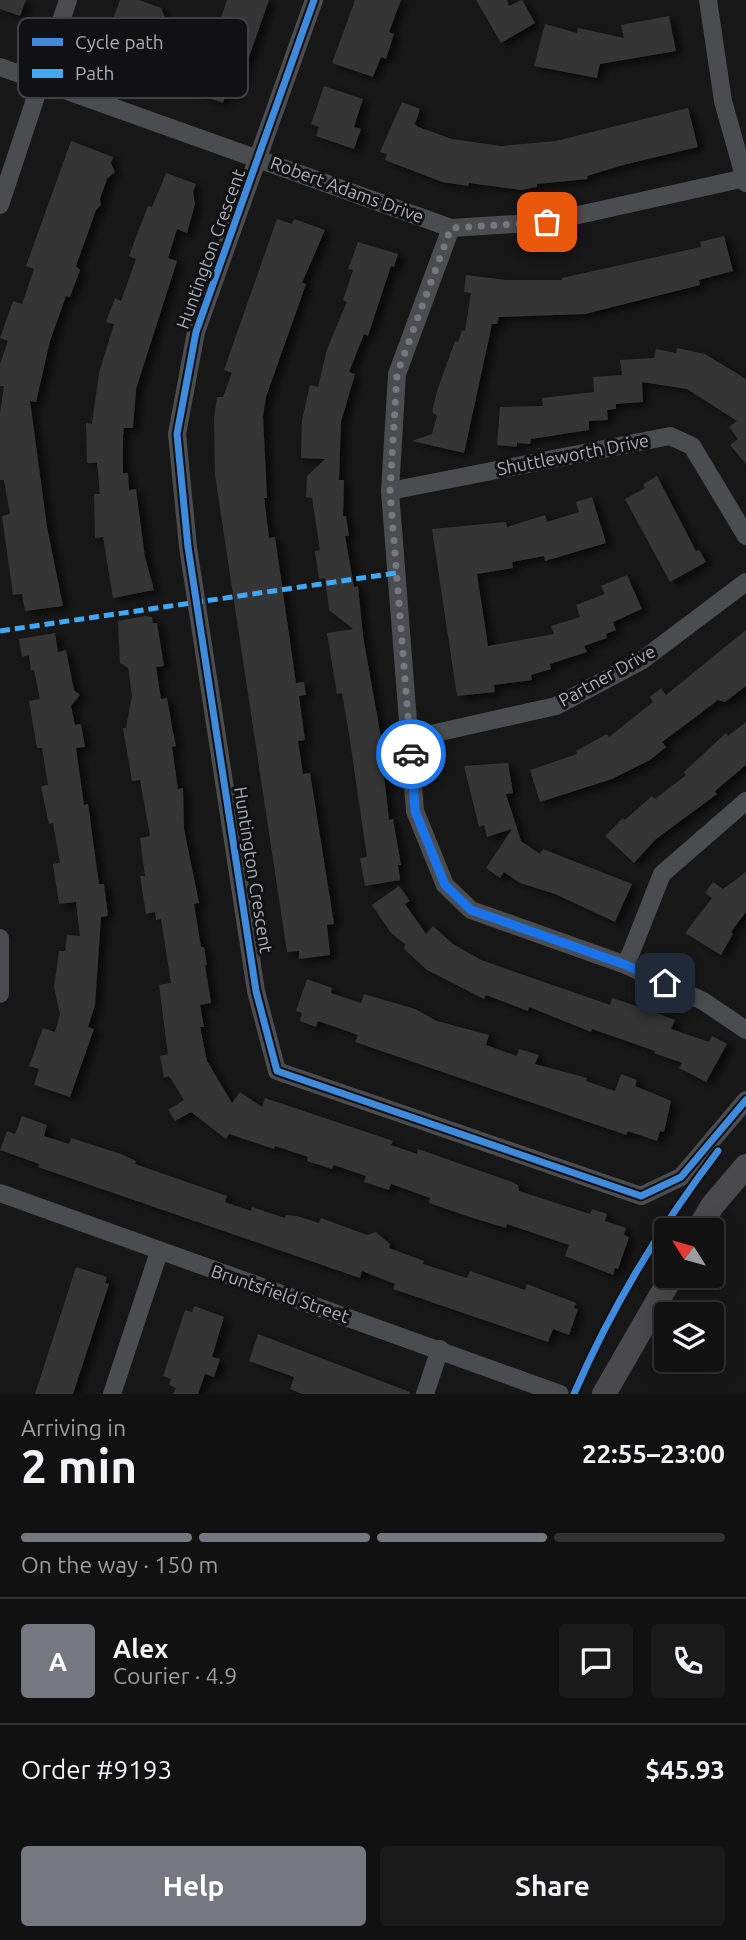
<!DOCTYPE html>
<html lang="en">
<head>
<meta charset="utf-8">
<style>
	:root { --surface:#111; --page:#1a1a1a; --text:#f1f3f6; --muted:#9c9d9f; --line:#303131; --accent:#757880 }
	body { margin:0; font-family:Ubuntu,sans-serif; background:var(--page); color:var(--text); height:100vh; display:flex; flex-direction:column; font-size:26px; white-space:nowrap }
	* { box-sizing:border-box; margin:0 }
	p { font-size:23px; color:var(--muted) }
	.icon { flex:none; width:38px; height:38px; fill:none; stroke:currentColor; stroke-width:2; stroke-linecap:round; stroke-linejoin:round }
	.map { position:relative; height:1394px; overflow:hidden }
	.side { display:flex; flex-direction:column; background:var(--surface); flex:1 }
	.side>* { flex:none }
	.needle { width:46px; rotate:307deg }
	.fabs { position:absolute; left:654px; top:1218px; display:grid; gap:14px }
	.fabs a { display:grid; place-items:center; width:70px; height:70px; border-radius:7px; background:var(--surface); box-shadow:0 4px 18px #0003,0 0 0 2px var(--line); font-size:35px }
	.pin { position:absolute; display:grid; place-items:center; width:60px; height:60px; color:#fff; margin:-30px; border-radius:14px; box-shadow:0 4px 10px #0006 }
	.courier { position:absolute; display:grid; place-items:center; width:70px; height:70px; margin:-35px; border:5px solid #1a73e8; border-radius:50%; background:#fff; color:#222; box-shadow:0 2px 9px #0007 }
	.overview em { font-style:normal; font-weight:600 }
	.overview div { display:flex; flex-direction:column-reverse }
	.overview { display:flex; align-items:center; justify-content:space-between; height:119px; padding:0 21px }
	h1 { font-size:46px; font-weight:600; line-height:52px }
	.bar { display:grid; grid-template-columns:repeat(4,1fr); gap:10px 7px; align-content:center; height:84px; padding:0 21px }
	.bar i { height:9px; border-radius:5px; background:var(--line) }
	.bar .selected { background:var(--accent) }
	.bar p { grid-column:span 4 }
	.line { display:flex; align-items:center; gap:18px; padding:0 21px; border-top:2px solid var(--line) }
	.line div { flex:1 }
	.round { display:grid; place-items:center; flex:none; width:74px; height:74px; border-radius:7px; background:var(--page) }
	.action { display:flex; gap:14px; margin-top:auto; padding:14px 21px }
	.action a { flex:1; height:80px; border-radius:7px; background:var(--accent); color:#fff; font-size:28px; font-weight:600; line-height:80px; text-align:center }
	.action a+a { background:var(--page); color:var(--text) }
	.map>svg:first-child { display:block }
	.building { fill:#353536; filter:url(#shadow) }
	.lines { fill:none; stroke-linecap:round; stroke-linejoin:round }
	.minor { stroke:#4b4c50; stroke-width:18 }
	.secondary { stroke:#4a4a4e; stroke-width:24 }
	.quiet { stroke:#3fa9f5; stroke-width:5; stroke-dasharray:10 5; stroke-linecap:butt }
	.cycleway-casing { stroke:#111113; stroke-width:11 }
	.cycleway { stroke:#408adc; stroke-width:7 }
	.done { stroke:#757880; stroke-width:7; stroke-dasharray:0 12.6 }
	.route { stroke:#1a73e8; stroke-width:9 }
	.labels { text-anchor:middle; stroke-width:6; stroke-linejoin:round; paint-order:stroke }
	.street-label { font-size:18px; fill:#a8adb8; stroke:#111113 }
	.key { fill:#111113; stroke:#3e4045; stroke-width:2 }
	.key-label { font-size:19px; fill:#a8adb8 }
</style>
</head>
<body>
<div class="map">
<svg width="746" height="1394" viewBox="0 0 746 1394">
	<defs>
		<filter id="shadow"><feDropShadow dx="6" dy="3.5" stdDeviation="3.5" flood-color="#0009"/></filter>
	</defs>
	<rect width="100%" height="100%" fill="#171717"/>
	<g class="building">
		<path d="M0 0H26L20 16 0 9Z"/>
		<path d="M120 0H139L161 8 166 20 161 28 133 37 157 47 144 77 108 62 114 48 104 44Z"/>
		<path d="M227 0H269L235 97 226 94 223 103 194 93 200 68 206 70 219 33 216 32Z"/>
		<path d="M355 0H401L389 32 394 34 386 59 381 57 373 77 332 63Z"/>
		<path d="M476 0H507L509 6 522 0 535 23 501 43Z"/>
		<path d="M669 16 676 51 600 64 597 78 534 66 545 24 577 33 578 28 624 38 621 25Z"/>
		<path d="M324 86 363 99 354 127 361 129 354 149 316 136 319 127 311 124Z"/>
		<path d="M402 102 420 109 415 124 418 127 452 139 501 146 556 141 688 108 698 147 623 165 587 176 588 179 537 184V187L521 190 469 183 468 186 442 182 385 160 387 154 380 152Z"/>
		<path d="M71 141 113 157 111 163 115 172 107 179 100 199 101 205 96 210 76 266 80 270 74 286 70 297 66 296 50 341 36 402 30 401 47 527 63 606 25 611 22 594 13 595 2 516 10 514 4 480H0V413L4 386H0V364L8 341 0 338 13 301 22 304 34 269 26 266Z"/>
		<path d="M166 173 196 184 193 192 195 204 187 233 177 229 168 258 177 261 136 389 133 428H124L123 436V473H128L129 490 136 489 145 557 154 590 113 598 103 537 95 538 94 494H100L97 463H87L86 423 92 424 99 373 114 324 106 322 115 298 121 301 136 259 129 256 148 206 152 207Z"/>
		<path d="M277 219 292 224 294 219 325 230 302 283 306 284 266 397 263 416 267 498H264L269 538 275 537 296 683 304 682 306 695 299 696 305 740 298 741 303 774 310 773 334 924 327 925 330 955 299 959V951L287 952 215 475 214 418 217 397H223L232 373 224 370Z"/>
		<path d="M724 236 733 271 699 280 700 285 585 314 499 317 497 324H492L464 453 412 441 432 434 437 416 432 412 437 391 455 341 458 342 462 330 465 331 471 293 464 292 466 275 506 280H562V278L701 247 700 242Z"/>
		<path d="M358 242 398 254 394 267 391 266 368 336 364 334 349 372 355 374 341 422 339 480H344L343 516H346L349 536H345L354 587 358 586 363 636 386 766 383 767 389 820 393 819 401 865H398L400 880 365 886 360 858 367 857 349 734 342 693 337 694 327 633 353 629 329 610 325 578 319 579 315 551 320 550 312 498 306 497 307 476 325 459 301 458 302 420 310 385 318 387 327 349 347 302 343 300 353 270 348 269Z"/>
		<path d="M677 348 705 354 746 379V464L730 445 738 439 729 427 737 421 687 389 642 382 643 402 616 404V409L607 410 608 420 589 421V430L531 439 530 444 517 443V447L497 445 500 407 543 406 542 398 594 392 593 377 622 375 620 360 654 358 656 349 676 353Z"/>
		<path d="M657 476 696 551 699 550 706 562 670 582 625 499 645 488 643 484Z"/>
		<path d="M592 497 606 543 545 561 544 556 512 562 513 568 477 574 488 646 554 634 551 626 580 617 576 605 605 594 601 586 627 575 642 609 613 622 616 630 606 634 607 638 584 646 587 652 550 664 551 669 531 675 532 680 494 685 495 692 457 696 432 529 506 522 507 527 545 515 547 522 579 512 576 502Z"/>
		<path d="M145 616 152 617 153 623H157L164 666 156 667 161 699 167 698 173 732 176 746 172 747 178 789 183 788 184 829 199 903 194 904 201 947H204L207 965H205L211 1003 200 1005 204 1027H200L207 1061 232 1103 240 1092 262 1107 265 1098 393 1141 391 1145 417 1154 418 1149 512 1182 518 1185 519 1191 590 1214 592 1209 607 1214 605 1221 626 1228 624 1235 629 1237 618 1269 615 1268 613 1275 565 1256 569 1245 551 1239 507 1224 506 1228 473 1218 429 1203 430 1198 391 1184 389 1190 364 1182 366 1176 334 1165 332 1169 307 1161 308 1157 275 1146 274 1149 229 1134 226 1139 191 1112 175 1121 168 1110 184 1100 169 1076 164 1078 160 1056 168 1054 159 985 171 983 161 919 156 920 155 912 146 914 140 876H145L140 838 150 836 140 780 132 781 123 728H126L132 696 128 668 120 663 118 621Z"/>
		<path d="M746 630V686L725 702 718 700 693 719 662 742 666 747 650 760 612 779 540 802 530 770 577 754 576 751 607 734 609 737 653 702 650 697 661 688 666 695Z"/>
		<path d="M55 633 58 652 66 650 74 690 80 695 71 706 75 725 81 724 85 747 76 748 84 805 88 804 99 884H104L108 916 101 917 95 1005 88 1027 94 1029 70 1097 34 1085 39 1069 29 1066 43 1028 55 1032 60 1014 54 987 59 951H65L67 935 80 936 76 902 59 904 53 864 60 863 53 823 49 824 44 801 41 786 48 785 42 748H37L29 701 40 699 34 670 31 671 29 655 22 657 19 639Z"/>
		<path d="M746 722V765L715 791 717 794 656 839 634 863 605 836 623 818 625 820 652 796 655 799 686 775 684 772 726 733 728 736Z"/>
		<path d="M508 763 513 793 506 794 521 841 540 854 543 849 632 884 615 922 555 894 520 883 504 872 500 878 486 868 512 829 487 837 484 825 479 827 464 766Z"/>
		<path d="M746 872V912L731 932 733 934 721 955 685 933 712 898 705 893 713 882 723 889Z"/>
		<path d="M399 886 410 901 405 904 426 934 433 926 453 944 481 960 610 1005 612 998 649 1010 675 1020 671 1029 709 1042 712 1036 727 1044 706 1082 679 1068 682 1063 654 1053 655 1051 592 1029 591 1032 529 1007 528 1011 486 995 484 999 427 970 403 948 406 945 391 933 372 905Z"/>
		<path d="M307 979 332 988 331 993 361 1003 364 994 415 1009 437 1021 489 1035 486 1045 517 1056 519 1049 539 1055 535 1064 587 1078 586 1081 615 1091 621 1074 637 1080 635 1086 671 1101 664 1132 660 1131 657 1141 628 1131 626 1135 355 1042 358 1035 318 1021 316 1027 300 1021 302 1013 296 1011Z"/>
		<path d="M22 1116 47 1125 44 1136 69 1144 71 1138 121 1154 136 1161 135 1164 227 1196 225 1202 251 1211 252 1207 285 1218 286 1215 297 1216 319 1223 321 1218 367 1235 376 1232 390 1244 389 1248 424 1261 423 1264 467 1278 470 1271 525 1290 527 1284 576 1303 574 1308 578 1309 569 1335 553 1329 548 1342 393 1289 395 1284 362 1271 360 1278 38 1167 39 1164 0 1150 7 1131 15 1134Z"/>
		<path d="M76 1267 107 1277 105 1283 109 1284 73 1394H35Z"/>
		<path d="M194 1306 224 1317 212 1357 220 1359 214 1377 205 1374 198 1394H173L176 1388 169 1385 171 1379 163 1376 185 1310 192 1312Z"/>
		<path d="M258 1334 410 1392V1394H302L290 1389 294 1377 249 1361Z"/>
	</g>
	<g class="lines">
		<g class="minor">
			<path d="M314 0 196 332 177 434 188 547 256 991 277 1071 641 1196 681 1177 746 1100"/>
			<path d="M708 0 723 101 746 183"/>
			<path d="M0 67 451 228 547 222 745 178"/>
			<path d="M0 205 68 0"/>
			<path d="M451 228 397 374 390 491 415 811 445 885 471 910 626 965 703 1001 746 1030"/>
			<path d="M390 491 670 436 692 446 746 536"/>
			<path d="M409 739 556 706 641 661 746 582"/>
			<path d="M0 938V994"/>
			<path d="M626 965 662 874 746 801"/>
			<path d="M0 1193 560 1394"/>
			<path d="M112 1394 159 1252"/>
			<path d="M425 1394 440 1349"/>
		</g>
		<g class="secondary">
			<path d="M698 1230 712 1206 746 1166"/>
			<path d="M604 1394 672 1276"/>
		</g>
		<path class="quiet" d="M0 631 396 573"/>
		<g class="cycleway-casing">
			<g id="cycleway">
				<path d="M314 0 196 332 177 434 188 547 256 991 277 1071 641 1196 681 1177 746 1100"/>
				<path d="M574 1394C612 1306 660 1227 718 1151"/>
			</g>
		</g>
		<use href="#cycleway" class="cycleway"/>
	</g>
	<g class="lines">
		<path class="done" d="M411 754 390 491 397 374 451 228 547 222"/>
		<path class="route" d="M411 754 415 811 445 885 471 910 626 965 665 983"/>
	</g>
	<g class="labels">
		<g class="street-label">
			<text transform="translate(347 190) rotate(20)" y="6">Robert Adams Drive</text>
			<text transform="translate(211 249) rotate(-70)" y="6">Huntington Crescent</text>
			<text transform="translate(573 455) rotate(-11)" y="6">Shuttleworth Drive</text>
			<text transform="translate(607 676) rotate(-29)" y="6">Partner Drive</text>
			<text transform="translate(253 870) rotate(81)" y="6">Huntington Crescent</text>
			<text transform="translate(280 1294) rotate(19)" y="6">Bruntsfield Street</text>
		</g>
	</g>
	<rect x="18" y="18" width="230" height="80" rx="10" class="key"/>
	<rect x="32" y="38" width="31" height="8" fill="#408adc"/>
	<rect x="32" y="69" width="31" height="9" fill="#3fa9f5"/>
	<g class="key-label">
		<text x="75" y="49">Cycle path</text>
		<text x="75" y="80">Path</text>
	</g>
</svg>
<div class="fabs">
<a><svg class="needle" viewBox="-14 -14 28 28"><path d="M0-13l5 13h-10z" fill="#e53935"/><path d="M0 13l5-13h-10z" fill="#9c9d9f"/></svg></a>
<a><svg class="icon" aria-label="layers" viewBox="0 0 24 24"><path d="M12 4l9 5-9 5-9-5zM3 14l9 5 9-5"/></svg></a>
</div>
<div class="pin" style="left:547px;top:222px;background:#ea580c"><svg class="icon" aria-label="bag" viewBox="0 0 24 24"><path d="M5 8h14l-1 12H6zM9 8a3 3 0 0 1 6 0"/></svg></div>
<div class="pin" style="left:665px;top:983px;background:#1f2937"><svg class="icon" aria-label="home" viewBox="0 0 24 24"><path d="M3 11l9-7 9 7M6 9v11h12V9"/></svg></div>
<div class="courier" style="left:411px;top:754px"><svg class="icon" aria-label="car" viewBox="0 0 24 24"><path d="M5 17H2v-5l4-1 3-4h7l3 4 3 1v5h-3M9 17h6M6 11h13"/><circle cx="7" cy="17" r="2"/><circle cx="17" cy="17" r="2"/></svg></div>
</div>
<section class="side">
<div class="overview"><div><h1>2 min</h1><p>Arriving in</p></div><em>22:55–23:00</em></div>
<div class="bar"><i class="selected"></i><i class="selected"></i><i class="selected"></i><i></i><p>On the way · 150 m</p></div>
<div class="line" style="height:126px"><b class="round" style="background:var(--accent);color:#fff">A</b><div><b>Alex</b><p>Courier · 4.9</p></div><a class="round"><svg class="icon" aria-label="chat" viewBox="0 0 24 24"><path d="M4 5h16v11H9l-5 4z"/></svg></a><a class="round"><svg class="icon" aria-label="phone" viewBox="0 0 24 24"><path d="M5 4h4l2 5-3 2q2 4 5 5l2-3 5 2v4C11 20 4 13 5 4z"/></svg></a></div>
<div class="line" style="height:91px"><div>Order #9193</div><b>$45.93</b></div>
<div class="action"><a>Help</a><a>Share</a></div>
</section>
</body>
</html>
